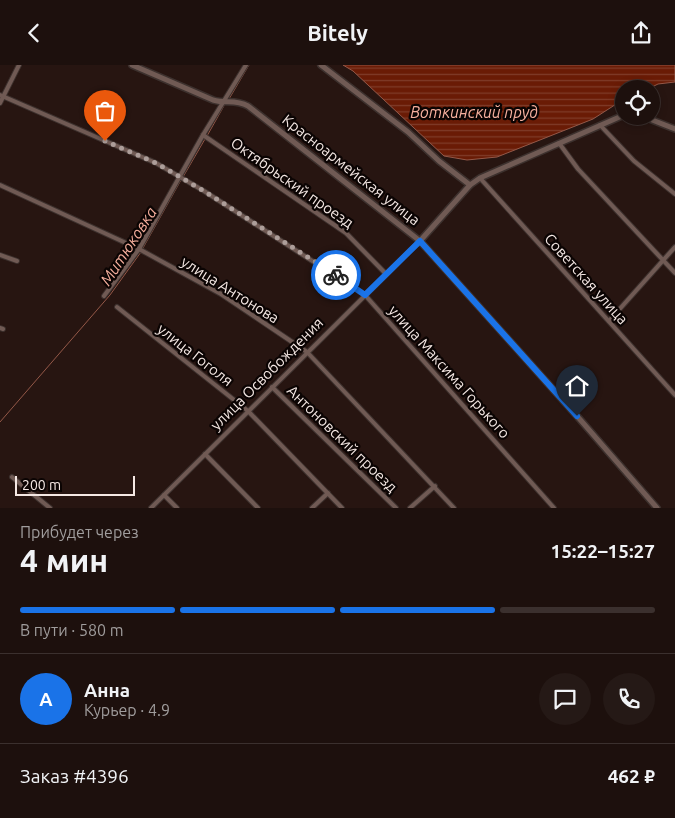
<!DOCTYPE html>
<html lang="ru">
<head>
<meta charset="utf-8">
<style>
	:root { --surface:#1d100d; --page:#251916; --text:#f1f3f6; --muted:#a09d9d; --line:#3b302e; --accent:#1a73e8 }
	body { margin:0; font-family:Ubuntu,sans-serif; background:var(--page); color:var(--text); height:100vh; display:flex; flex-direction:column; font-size:19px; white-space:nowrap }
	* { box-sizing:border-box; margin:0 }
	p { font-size:16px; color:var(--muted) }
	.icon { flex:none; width:28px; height:28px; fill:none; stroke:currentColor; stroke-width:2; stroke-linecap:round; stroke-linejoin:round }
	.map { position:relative; height:443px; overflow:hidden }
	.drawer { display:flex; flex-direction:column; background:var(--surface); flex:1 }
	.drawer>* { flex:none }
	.fabs { position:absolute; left:615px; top:15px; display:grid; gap:10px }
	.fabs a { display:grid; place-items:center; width:45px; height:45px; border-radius:50%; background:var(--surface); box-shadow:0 2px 8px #0003,0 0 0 1px var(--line); font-size:25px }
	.scale { position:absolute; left:15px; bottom:12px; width:120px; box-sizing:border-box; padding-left:5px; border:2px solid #f5e8e4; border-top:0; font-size:14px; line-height:18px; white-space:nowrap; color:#f5e8e4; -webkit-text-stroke:4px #0b0403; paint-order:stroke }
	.pin { position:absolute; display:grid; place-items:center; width:42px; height:42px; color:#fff; margin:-51px -21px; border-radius:50% 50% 50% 0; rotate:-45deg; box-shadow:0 0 5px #0007 }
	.pin .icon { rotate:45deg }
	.courier { position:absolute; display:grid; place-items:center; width:50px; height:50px; margin:-25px; border:4px solid #1a73e8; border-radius:50%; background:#fff; color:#222; box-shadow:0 1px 6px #0007 }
	.headline em { font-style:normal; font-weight:600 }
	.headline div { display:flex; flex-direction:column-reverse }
	.headline { display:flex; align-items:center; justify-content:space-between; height:85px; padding:0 20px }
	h1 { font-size:32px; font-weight:600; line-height:38px }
	.bar { display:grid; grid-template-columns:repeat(4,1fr); gap:8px 5px; align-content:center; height:60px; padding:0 20px }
	.bar i { height:6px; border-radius:4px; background:var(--line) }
	.bar .selected { background:var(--accent) }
	.bar p { grid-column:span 4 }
	.line { display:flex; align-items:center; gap:12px; padding:0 20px; border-top:1px solid var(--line) }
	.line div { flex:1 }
	.round { display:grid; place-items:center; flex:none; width:52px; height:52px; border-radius:26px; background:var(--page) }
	header { display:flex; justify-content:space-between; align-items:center; height:65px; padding:0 20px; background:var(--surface); font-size:22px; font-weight:600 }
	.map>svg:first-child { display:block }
	.water { fill:url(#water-rules); stroke:#945848 }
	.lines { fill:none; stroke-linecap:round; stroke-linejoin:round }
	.stream { stroke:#945848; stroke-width:1 }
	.minor-casing { stroke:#3d312e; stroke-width:6 }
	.tertiary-casing { stroke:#3d312e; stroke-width:8 }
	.minor { stroke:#705a54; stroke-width:4 }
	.tertiary { stroke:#705a54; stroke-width:5 }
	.done { stroke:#ad9e9a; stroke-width:5; stroke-dasharray:0 9 }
	.route { stroke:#1a73e8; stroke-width:6 }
	.labels { text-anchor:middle; stroke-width:4.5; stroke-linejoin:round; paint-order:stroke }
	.street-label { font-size:15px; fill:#f5e8e4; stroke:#0b0403 }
	.water-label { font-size:16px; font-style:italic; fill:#f6af9d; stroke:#0b0403 }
</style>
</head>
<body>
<header><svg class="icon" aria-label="back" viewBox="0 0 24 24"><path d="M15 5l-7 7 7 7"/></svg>Bitely<svg class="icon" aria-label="share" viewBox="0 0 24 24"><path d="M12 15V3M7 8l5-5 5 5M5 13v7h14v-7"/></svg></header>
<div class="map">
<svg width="675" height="443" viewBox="0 0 675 443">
	<defs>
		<pattern id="water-rules" width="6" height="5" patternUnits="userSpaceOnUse" patternTransform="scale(1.25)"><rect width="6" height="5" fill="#6a1b05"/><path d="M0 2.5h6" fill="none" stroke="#803c29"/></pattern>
	</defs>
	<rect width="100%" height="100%" fill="#271511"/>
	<path class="water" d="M343 0H675V17L658 19 648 24H624V34L593 54 497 92 467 95 444 91 353 6Z"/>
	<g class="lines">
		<g class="stream">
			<path d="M229 34 249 0"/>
			<path d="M207 71 225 39"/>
			<path d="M183 112 205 74"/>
			<path d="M143 183 181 115"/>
			<path d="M0 357 110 230 141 187"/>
		</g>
		<g class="minor-casing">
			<g id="minor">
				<path d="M0 30 156 98 204 126 365 230 554 443"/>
				<path d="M0 38 19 0"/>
				<path d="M600 60 634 96 675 129"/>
				<path d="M203 70 346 168 386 209"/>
				<path d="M559 78 578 104 675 208"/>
				<path d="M480 113 675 330"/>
				<path d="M0 120 139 184 221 229 307 287 454 443"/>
				<path d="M0 190 17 196"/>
				<path d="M104 231 139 184 203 70 246 0"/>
				<path d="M117 242 248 346 342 443"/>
				<path d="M609 256 675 182"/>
				<path d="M0 263 3 264"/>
				<path d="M272 322 396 443"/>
				<path d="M205 389 258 443"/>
				<path d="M12 412 50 443"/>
				<path d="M164 430 177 443"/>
				<path d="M151 443 420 176"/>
				<path d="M312 443 328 428"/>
				<path d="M410 443 435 421"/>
			</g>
		</g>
		<g class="tertiary-casing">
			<g id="tertiary">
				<path d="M132 0 213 35C226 39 235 34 248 41L420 176 577 351 657 443"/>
				<path d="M321 0 408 67 439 96 470 120"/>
				<path d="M642 51 675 64"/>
				<path d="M420 176 470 120 480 113 624 50"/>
			</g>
		</g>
		<use href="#minor" class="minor"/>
		<use href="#tertiary" class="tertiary"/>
	</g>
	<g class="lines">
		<path class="done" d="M105 76 156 98 204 126 336 210"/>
		<path class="route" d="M336 210 365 230 420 176 577 351"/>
	</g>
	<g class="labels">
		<g class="street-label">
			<text transform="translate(351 105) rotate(38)" y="5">Красноармейская улица</text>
			<text transform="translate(292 118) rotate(35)" y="5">Октябрьский проезд</text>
			<text transform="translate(586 214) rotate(48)" y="5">Советская улица</text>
			<text transform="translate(230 225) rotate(32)" y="5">улица Антонова</text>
			<text transform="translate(195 290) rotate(38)" y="5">улица Гоголя</text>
			<text transform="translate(449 307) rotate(48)" y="5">улица Максима Горького</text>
			<text transform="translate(267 309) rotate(-45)" y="5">улица Освобождения</text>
			<text transform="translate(342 374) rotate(44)" y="5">Антоновский проезд</text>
		</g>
		<g class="water-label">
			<text x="474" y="53">Воткинский пруд</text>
			<text transform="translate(128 181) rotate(-57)" y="6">Митюковка</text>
		</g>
	</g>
</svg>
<div class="fabs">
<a><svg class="icon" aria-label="locate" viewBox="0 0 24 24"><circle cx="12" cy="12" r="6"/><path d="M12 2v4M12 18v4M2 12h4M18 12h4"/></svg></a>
</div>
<div class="scale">200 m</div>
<div class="pin" style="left:105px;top:76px;background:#ea580c"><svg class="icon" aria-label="bag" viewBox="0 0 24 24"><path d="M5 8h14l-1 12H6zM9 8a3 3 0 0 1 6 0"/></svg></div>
<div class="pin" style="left:577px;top:351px;background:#1f2937"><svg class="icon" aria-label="home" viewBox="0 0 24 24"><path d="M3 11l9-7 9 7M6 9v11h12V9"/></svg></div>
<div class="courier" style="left:336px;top:210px"><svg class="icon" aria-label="bike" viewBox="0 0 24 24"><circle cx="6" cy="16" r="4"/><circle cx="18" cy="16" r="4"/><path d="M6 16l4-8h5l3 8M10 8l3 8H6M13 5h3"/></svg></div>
</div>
<section class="drawer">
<div class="headline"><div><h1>4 мин</h1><p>Прибудет через</p></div><em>15:22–15:27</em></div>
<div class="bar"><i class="selected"></i><i class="selected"></i><i class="selected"></i><i></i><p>В пути · 580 m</p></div>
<div class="line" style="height:90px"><b class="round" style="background:var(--accent);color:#fff">А</b><div><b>Анна</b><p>Курьер · 4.9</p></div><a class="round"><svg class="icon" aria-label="chat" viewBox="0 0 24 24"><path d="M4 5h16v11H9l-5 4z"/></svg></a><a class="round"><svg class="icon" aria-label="phone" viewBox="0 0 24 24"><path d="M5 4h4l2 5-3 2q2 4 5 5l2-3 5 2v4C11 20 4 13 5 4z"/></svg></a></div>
<div class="line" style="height:65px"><div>Заказ #4396</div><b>462 ₽</b></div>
</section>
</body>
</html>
